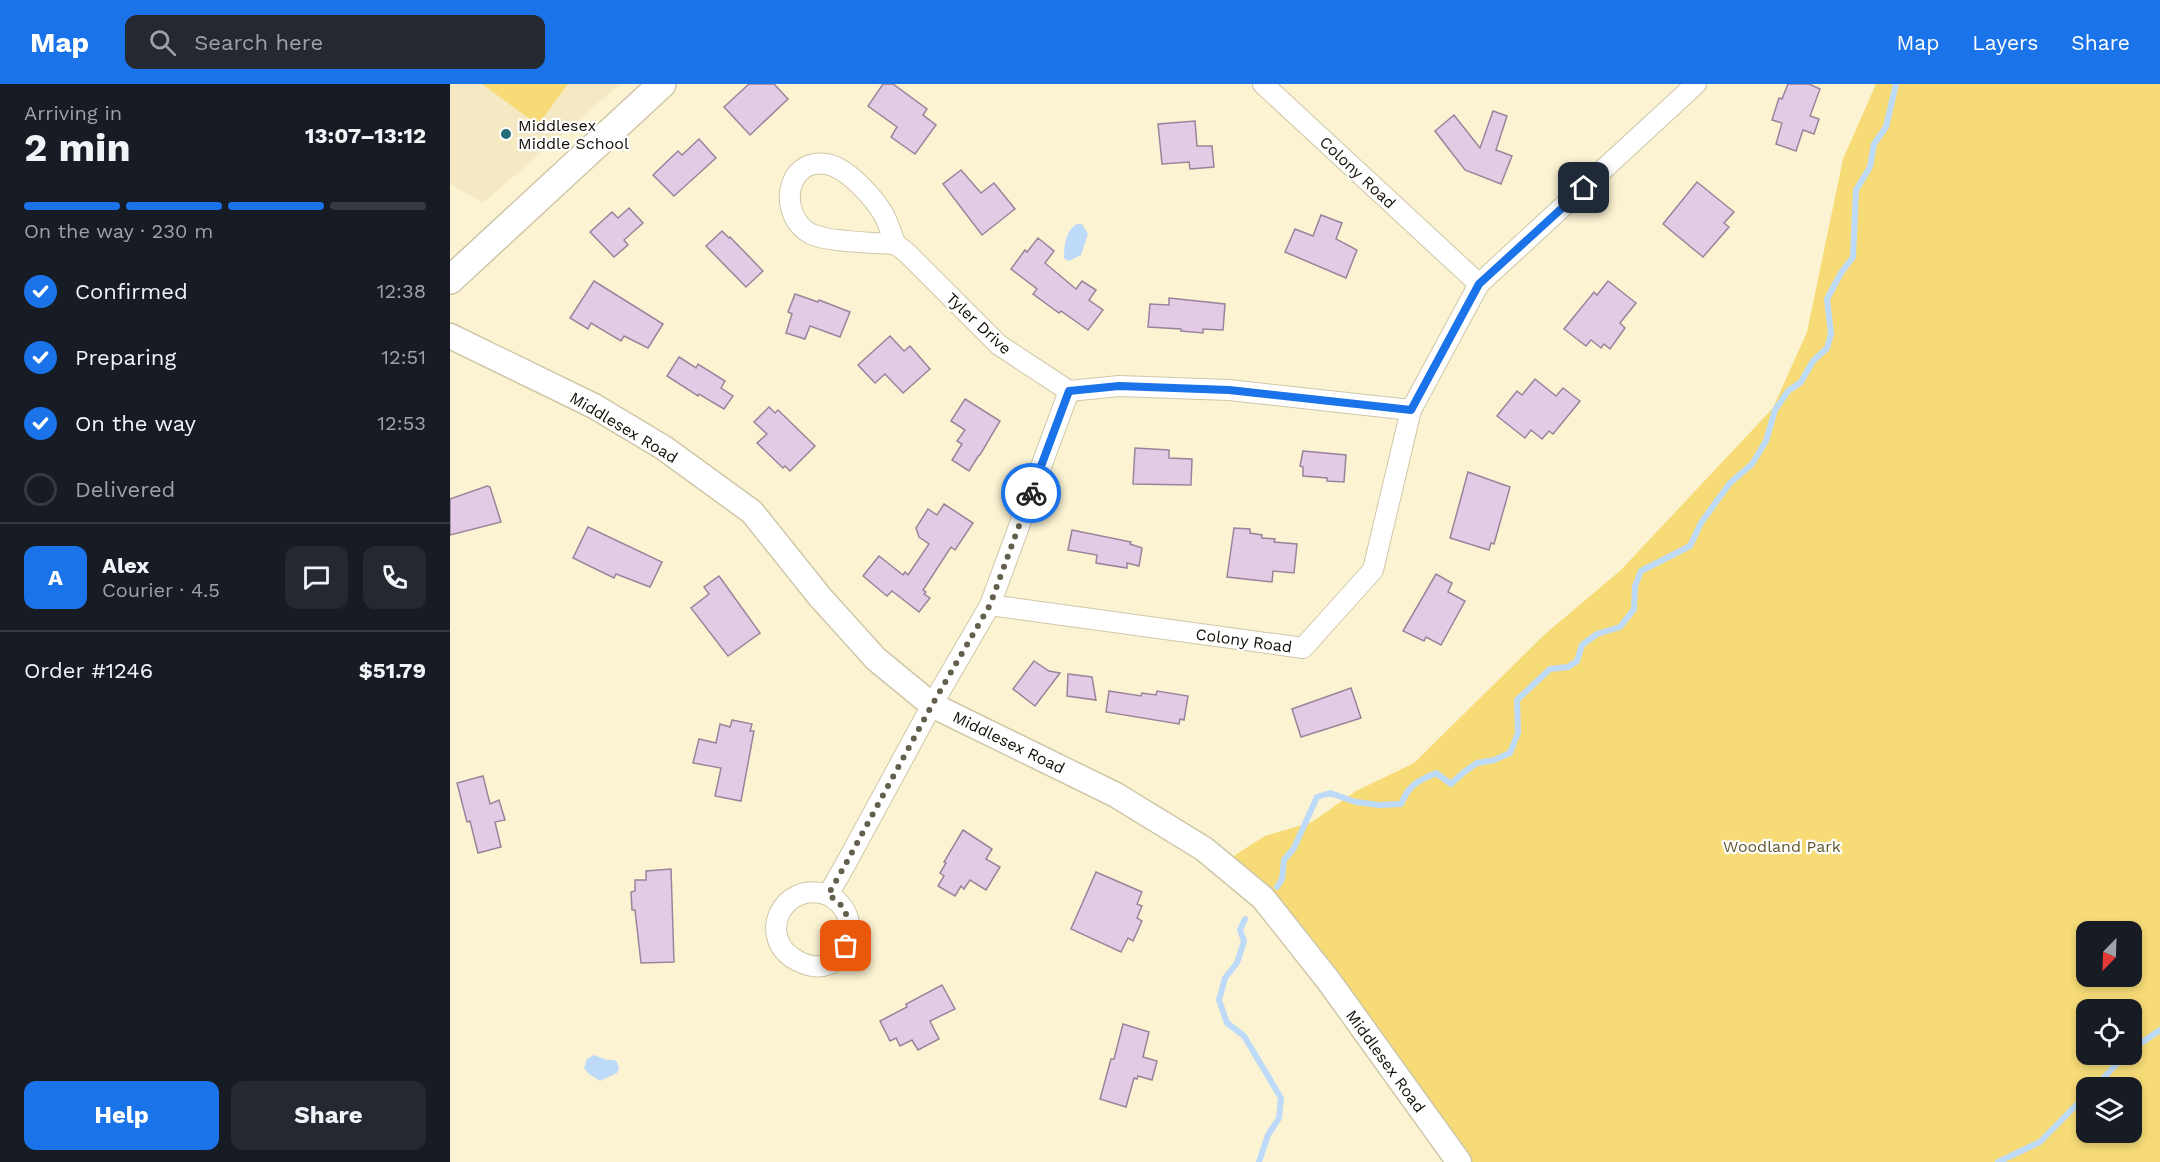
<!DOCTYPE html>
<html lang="en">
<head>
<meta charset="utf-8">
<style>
	:root { --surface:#171b24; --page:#242831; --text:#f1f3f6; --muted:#9ea1a6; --line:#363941; --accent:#1a73e8 }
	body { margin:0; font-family:"Work Sans",sans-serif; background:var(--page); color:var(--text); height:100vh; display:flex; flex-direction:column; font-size:22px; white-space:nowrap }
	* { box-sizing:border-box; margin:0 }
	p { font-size:20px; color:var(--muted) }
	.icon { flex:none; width:33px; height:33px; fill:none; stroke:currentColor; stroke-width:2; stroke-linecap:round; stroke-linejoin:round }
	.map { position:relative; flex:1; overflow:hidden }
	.side { display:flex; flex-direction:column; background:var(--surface); width:450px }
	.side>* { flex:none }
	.needle { width:39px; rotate:203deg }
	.fabs { position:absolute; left:1626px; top:837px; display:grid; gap:12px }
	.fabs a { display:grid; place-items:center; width:66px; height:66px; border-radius:12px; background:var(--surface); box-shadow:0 3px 9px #0003; font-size:30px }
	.pin { position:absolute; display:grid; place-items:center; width:51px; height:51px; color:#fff; margin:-26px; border-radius:12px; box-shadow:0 3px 9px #0006 }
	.courier { position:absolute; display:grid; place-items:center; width:60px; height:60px; margin:-30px; border:4px solid #1a73e8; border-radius:50%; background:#fff; color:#222; box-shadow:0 2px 8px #0007 }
	.summary em { font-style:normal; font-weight:700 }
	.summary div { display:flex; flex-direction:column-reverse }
	.summary { display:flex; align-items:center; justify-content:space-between; height:102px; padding:0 24px }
	h1 { font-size:39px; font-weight:700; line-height:45px }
	.bar { display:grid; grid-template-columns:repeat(4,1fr); gap:9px 6px; align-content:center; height:72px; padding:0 24px }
	.bar i { height:8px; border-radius:4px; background:var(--line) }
	.bar .current { background:var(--accent) }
	.bar p { grid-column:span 4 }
	.line { display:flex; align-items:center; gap:15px; padding:0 24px; border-top:2px solid var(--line) }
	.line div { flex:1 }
	.round { display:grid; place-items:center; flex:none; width:63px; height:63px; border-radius:12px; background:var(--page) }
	ol { padding:0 24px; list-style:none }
	li { display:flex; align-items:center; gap:18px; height:66px }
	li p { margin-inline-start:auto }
	li .icon { padding:6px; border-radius:50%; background:var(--accent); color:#fff; stroke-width:4 }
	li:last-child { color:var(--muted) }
	li i { width:33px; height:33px; border:3px solid var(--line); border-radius:50% }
	.primary-button { display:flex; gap:12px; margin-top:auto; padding:12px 24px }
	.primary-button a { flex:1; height:69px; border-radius:12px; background:var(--accent); color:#fff; font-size:24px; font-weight:700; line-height:69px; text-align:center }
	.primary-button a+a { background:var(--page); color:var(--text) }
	header { display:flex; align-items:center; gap:36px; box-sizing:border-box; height:84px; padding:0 30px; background:var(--accent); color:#fff }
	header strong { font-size:28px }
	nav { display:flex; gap:33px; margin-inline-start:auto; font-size:21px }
	.search { width:420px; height:54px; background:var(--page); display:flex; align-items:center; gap:15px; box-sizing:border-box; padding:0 21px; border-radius:12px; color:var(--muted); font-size:22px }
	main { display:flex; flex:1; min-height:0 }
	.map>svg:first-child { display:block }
	.built { fill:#f4e9c2 }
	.green { fill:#f6db77; fill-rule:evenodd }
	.water { fill:#bddbf8 }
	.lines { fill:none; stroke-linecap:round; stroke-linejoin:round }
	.stream { stroke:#bddbf8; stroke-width:6 }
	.building { fill:#e3cbe5; stroke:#9a849b; stroke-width:1.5 }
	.minor-casing { stroke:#cfc7a8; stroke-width:22 }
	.tertiary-casing { stroke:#cfc7a8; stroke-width:27 }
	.secondary-casing { stroke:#cfc7a8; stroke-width:30 }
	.minor { stroke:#fff; stroke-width:20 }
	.tertiary { stroke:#fff; stroke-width:24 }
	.secondary { stroke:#fff; stroke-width:27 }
	.done { stroke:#645e4d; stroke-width:6; stroke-dasharray:0 10.8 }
	.route { stroke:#1a73e8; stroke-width:8 }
	.poi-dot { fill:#236b77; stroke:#fff; stroke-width:2 }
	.labels { text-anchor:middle; stroke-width:4.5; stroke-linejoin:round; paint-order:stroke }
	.poi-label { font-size:16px; fill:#120e05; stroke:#fff; text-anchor:start }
	.street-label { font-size:16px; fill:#120e05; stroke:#fff }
	.park-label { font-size:16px; fill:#62562b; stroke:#fff }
</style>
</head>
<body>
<header>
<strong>Map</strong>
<div class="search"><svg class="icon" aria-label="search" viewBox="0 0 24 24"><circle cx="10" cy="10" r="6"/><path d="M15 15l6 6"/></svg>Search here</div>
<nav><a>Map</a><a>Layers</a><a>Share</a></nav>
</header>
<main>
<section class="side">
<div class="summary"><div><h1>2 min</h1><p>Arriving in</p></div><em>13:07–13:12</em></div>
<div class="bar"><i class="current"></i><i class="current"></i><i class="current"></i><i></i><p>On the way · 230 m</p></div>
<ol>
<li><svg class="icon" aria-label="check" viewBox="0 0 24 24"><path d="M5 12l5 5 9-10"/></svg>Confirmed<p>12:38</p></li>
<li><svg class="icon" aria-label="check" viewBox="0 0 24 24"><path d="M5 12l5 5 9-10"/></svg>Preparing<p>12:51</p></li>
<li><svg class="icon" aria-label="check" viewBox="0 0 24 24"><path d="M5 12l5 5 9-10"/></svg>On the way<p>12:53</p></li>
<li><i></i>Delivered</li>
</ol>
<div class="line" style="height:108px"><b class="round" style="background:var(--accent);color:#fff">A</b><div><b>Alex</b><p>Courier · 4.5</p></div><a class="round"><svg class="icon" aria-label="chat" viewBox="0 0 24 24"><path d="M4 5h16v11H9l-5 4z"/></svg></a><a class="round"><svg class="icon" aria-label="phone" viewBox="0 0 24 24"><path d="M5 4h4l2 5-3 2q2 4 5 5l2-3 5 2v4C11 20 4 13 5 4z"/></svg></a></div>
<div class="line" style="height:78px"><div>Order #1246</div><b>$51.79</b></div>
<div class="primary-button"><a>Help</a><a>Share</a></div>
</section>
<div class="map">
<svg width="1710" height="1078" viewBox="0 0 1710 1078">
	<rect width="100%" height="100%" fill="#fcf3d3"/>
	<path class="built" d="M0 0H170L33 119 0 100Z"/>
	<g class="green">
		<path d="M32 0H118L88 41Z"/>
		<path d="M1426 0H1710V1078H1004L778 786 785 771 815 752 862 738 906 707 964 679 1095 550 1170 487 1323 324 1357 248 1393 75ZM1636 848H1682V892H1636ZM1636 926H1682V970H1636ZM1636 1004H1682V1048H1636Z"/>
	</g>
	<g class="water">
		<path d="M627 140H632L638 150 631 171 619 177 614 174C614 163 615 147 627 140Z"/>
		<path d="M144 971 157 976H164L167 978 169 985 167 989 150 997 139 990 134 984 137 975Z"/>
	</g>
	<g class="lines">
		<g class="stream">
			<path d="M827 803 832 795 834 776 844 764 867 713 880 709 906 718 929 721 951 720C959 701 967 697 986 689L1001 700 1014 688 1027 679 1044 676 1060 669 1068 649 1067 616 1100 585 1118 583 1127 577 1132 561 1147 550 1170 543 1184 525 1185 502 1191 487 1240 462 1251 439 1266 418 1280 399 1302 380 1316 357 1325 326 1338 307 1351 298 1363 277 1377 264 1381 250 1377 215 1391 189 1403 173 1406 106 1420 83 1424 60 1436 43 1446 0"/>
			<path d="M795 835 790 846 794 857 787 879 775 894 769 916 777 939 794 952 831 1014 829 1034 818 1051 809 1078"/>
			<path d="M1682 965 1710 946"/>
			<path d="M1644 1004 1676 970"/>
			<path d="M1548 1078 1590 1058 1636 1011"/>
		</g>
	</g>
	<g class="building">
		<path d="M299 0H324L338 15 300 51 274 23Z"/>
		<path d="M433 0H443L477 25 473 31 486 41 465 70 441 53 447 43 418 22Z"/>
		<path d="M1338 0H1359L1370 5 1360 32 1369 35 1364 50 1353 46 1346 67 1326 60 1332 39 1322 36 1329 14 1332 15Z"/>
		<path d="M1043 27 1057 32 1046 66 1062 72 1051 100 1015 86 985 47 1004 31 1030 64Z"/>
		<path d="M745 37 747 62H762L764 83 740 85 739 78 712 80 708 40Z"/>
		<path d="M249 55 266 74 224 112 203 91 228 67 232 71Z"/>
		<path d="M511 86 531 109 544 99 565 125 532 151 493 100Z"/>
		<path d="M1247 98 1284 128 1274 139 1279 143 1253 173 1213 140Z"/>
		<path d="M179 124 193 139 174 156 178 161 164 173 140 148 162 128 168 134Z"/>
		<path d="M871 131 892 139 886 155 907 166 896 194 835 168 845 145 863 152Z"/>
		<path d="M272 147 279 154 280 153 313 187 296 203 256 162Z"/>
		<path d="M588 154 604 167 595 179 626 205 632 197 646 206 639 216 653 226 638 246 611 227 609 229 583 210 587 205 561 185 575 166 577 168Z"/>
		<path d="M144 197 213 240 198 264 174 252 171 257 141 239 138 245 120 234Z"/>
		<path d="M1158 197 1186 219 1170 239 1175 244 1160 265 1154 260 1151 264 1141 256 1136 262 1114 245 1144 208 1147 211Z"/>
		<path d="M345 210 368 218 369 216 400 228 390 253 360 242 355 255 336 249 342 230 338 228Z"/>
		<path d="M719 214 775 220 773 246 753 245V249L731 247V245L698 243 700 220 719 221Z"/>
		<path d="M440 252 454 267 460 262 480 285 453 309 435 290 425 299 408 281Z"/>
		<path d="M229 273 246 284 248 280 275 297 271 304 283 312 274 325 249 310 248 312 217 292Z"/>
		<path d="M1085 295 1106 312 1113 304 1130 317 1103 350 1099 347 1092 355 1081 346 1075 354 1047 332 1067 307 1072 311Z"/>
		<path d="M515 315 550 337 530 371H529L519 387 502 376 512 360 507 357 515 346 501 337Z"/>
		<path d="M319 323 325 329 328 326 365 362 340 387 335 382 333 384 307 359 317 350 304 338Z"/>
		<path d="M685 364 719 366V374L742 375 741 401 683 400Z"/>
		<path d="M853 367 896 371 894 398 877 397V394L853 392V383L850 382Z"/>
		<path d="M1018 388 1060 403 1044 460 1041 459 1039 466 1000 454Z"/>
		<path d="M37 402 40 403 51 438 0 451V415Z"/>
		<path d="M494 420 523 439 505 466 501 463 473 506 476 508 474 510 480 514 469 528 442 507 437 512 413 492 429 472 453 491 455 488 458 491 479 460 469 453 466 444 478 425 487 431Z"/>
		<path d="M138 443 212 478 200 503 166 490 164 494 123 474Z"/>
		<path d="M784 444 800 445V449L812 451V454L825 455 824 458 847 460 844 489 823 487 822 498 777 493Z"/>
		<path d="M622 446 681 458 680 460 692 464 689 482 677 479V484L646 479 647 471 618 466Z"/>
		<path d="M986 490 1002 499 998 508 1015 517 991 561 976 553 974 557 953 547Z"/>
		<path d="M269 492 310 549 278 572 241 524 259 510 254 503Z"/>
		<path d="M584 577 599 587 610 589 585 622 563 605Z"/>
		<path d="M618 590 642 593 646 616 617 612Z"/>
		<path d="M901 604 911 634 851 653 842 625Z"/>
		<path d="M659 607 691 612 692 609 706 611 707 607 738 612 734 636 730 635 729 640 656 628Z"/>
		<path d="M282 636 302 640 300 647H304L291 717 265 712 271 684 243 679 249 655 266 659 270 640 280 643Z"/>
		<path d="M33 692 40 720 49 716 55 736 45 738 51 763 28 769 20 737 17 738 7 699Z"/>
		<path d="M513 746 542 765 536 775 550 783 536 806 520 796 514 805 511 802 505 812 488 802 494 792 490 789 496 779 494 778Z"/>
		<path d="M221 785 224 878 191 879 185 826H182L181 808 185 807V796H196V787Z"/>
		<path d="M646 788 692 808 687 820 692 822 687 834 692 837 683 857 678 854 671 868 621 845Z"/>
		<path d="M492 901 505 925 480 937 489 955 468 966 462 956 450 962 446 954 440 957 430 937 457 923 456 920Z"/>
		<path d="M673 940 699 948 693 973 707 977 702 996 688 992 687 995 684 994 676 1023 650 1015 661 975H664Z"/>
	</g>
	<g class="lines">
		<g class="minor-casing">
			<g id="minor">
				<path d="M813 0 1029 200 1246 0"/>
				<path d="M446 161C442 152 439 141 434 131 424 114 397 83 376 80 334 74 328 133 361 150 377 157 408 158 425 159 432 159 442 159 448 162 452 165 456 168 459 171L549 261 619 307"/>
				<path d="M619 307 669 302 779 306 961 326"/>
				<path d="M540 521 853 564 923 486 961 326 1029 200"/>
				<path d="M378 811C331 795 305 856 348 877 396 902 420 832 378 811L394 783 482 621 540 521 619 307"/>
			</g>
		</g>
		<g class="tertiary-casing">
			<path id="tertiary" d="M0 252 144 322 214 364 302 428 370 513 426 575 482 621 666 711 754 765 813 814 878 896 1009 1078"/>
		</g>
		<g class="secondary-casing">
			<path id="secondary" d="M0 196 212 0"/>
		</g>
		<use href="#minor" class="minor"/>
		<use href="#tertiary" class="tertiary"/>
		<use href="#secondary" class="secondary"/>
	</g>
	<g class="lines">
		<path class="done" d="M396 862C401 840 399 822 378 811L394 783 482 621 540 521 581 409"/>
		<path class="route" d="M581 409 619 307 669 302 779 306 961 326 1029 200 1134 104"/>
	</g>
	<circle class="poi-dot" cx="56" cy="50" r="6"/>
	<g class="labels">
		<g class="poi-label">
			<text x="68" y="47">Middlesex<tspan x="68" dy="18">Middle School</tspan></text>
		</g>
		<g class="street-label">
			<text transform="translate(908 88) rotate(43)" y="6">Colony Road</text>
			<text transform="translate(529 239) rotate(43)" y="6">Tyler Drive</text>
			<text transform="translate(174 343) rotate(31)" y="6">Middlesex Road</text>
			<text transform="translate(794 556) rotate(8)" y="6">Colony Road</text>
			<text transform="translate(559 658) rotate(26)" y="6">Middlesex Road</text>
			<text transform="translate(936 977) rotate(54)" y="6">Middlesex Road</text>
		</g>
		<g class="park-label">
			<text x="1332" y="768">Woodland Park</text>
		</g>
	</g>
</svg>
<div class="fabs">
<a><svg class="needle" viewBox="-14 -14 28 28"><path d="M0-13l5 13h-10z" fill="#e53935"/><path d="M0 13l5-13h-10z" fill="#9ea1a6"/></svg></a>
<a><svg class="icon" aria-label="locate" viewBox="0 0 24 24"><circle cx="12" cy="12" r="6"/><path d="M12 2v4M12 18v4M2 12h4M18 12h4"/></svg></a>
<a><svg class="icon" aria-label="layers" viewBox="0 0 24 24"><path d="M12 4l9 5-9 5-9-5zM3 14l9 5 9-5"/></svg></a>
</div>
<div class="pin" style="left:396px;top:862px;background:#ea580c"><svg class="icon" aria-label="bag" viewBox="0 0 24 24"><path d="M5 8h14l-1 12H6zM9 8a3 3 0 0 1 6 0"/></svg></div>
<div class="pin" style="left:1134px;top:104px;background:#1f2937"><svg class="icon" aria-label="home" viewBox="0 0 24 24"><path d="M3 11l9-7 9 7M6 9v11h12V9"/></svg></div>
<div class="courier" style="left:581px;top:409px"><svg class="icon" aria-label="bike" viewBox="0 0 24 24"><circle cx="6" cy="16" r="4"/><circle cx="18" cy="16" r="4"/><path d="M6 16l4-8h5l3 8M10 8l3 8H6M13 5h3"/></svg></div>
</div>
</main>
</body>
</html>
